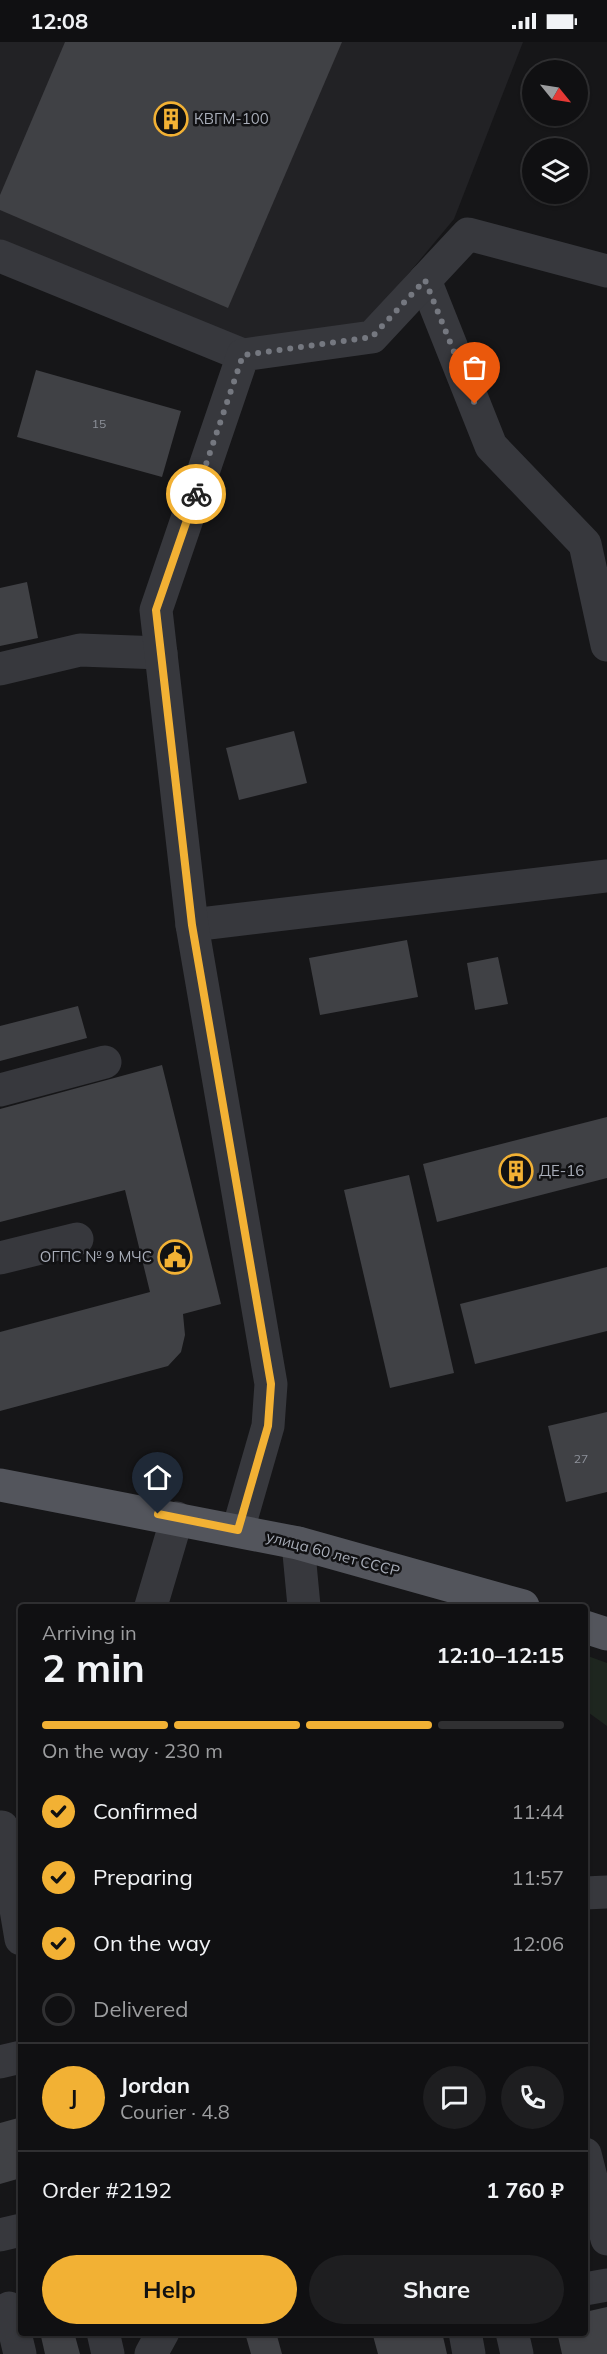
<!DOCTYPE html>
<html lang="en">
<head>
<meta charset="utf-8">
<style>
	:root { --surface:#101012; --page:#1e1e20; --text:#f1f3f6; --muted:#9c9d9f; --line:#303032; --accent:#f2b134 }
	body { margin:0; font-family:Mulish,sans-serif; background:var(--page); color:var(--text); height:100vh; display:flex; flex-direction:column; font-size:22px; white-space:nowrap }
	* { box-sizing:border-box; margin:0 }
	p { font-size:20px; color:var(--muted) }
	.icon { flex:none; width:33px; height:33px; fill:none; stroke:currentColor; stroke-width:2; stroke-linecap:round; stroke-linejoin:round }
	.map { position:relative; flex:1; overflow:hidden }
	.panel { position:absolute; left:18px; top:1562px; width:570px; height:732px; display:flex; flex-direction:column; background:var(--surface); border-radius:6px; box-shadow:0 2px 4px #0004,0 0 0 2px var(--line) }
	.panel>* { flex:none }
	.needle { width:39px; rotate:120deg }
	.fabs { position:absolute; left:522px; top:18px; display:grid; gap:12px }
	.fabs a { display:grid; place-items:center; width:66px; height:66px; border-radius:50%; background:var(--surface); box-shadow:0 2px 4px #0004,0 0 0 2px var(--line); font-size:30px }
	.pin { position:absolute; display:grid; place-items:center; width:51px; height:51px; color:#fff; margin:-62px -26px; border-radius:50% 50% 50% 0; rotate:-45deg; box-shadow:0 0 6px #0007 }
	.pin .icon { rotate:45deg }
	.courier { position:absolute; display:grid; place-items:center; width:60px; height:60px; margin:-30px; border:4px solid #f2b134; border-radius:50%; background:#fff; color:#222; box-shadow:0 2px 8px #0007 }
	.overview em { font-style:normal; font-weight:700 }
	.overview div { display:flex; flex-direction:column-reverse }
	.overview { display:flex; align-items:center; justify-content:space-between; height:102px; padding:0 24px }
	h1 { font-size:39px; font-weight:700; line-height:45px }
	.bar { display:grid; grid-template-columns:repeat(4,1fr); gap:9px 6px; align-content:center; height:72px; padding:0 24px }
	.bar i { height:8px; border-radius:4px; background:var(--line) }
	.bar .selected { background:var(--accent) }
	.bar p { grid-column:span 4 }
	.line { display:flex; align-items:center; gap:15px; padding:0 24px; border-top:2px solid var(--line) }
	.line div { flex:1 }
	.round { display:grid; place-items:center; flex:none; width:63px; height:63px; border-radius:32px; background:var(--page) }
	ol { padding:0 24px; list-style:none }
	li { display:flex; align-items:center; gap:18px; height:66px }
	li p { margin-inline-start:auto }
	li .icon { padding:6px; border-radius:50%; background:var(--accent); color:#111; stroke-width:4 }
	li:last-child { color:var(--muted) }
	li i { width:33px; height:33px; border:3px solid var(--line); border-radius:50% }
	.button { display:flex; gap:12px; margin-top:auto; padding:12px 24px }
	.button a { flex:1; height:69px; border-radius:36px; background:var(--accent); color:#111; font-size:24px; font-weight:700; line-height:69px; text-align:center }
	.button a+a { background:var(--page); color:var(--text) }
	.status { display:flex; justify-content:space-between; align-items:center; height:42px; padding:0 30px; background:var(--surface); direction:ltr }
	.status svg { height:16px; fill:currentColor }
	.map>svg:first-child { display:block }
	.built { fill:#222225 }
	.green { fill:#1e261f }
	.building { fill:#404145 }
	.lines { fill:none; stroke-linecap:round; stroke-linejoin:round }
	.minor { stroke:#37383d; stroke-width:33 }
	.major { stroke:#53555c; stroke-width:33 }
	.done { stroke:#757880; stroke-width:6; stroke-dasharray:0 10.8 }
	.route { stroke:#f2b134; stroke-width:8 }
	.labels { text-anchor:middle; stroke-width:5; stroke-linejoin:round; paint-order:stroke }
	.number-label { font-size:12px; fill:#8e929b }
	.poi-label { font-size:15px; fill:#a8adb8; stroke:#111113; text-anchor:start }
	.street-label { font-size:15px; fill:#a8adb8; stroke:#111113 }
</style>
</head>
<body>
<div class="status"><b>12:08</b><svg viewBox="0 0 49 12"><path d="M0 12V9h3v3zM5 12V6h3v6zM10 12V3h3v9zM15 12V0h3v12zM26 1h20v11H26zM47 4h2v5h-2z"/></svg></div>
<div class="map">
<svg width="607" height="2312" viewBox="0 0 607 2312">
	<rect width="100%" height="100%" fill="#161618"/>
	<path class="built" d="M0 0H523L454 177 364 285 227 303 0 212Z"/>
	<path class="green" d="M585 1613 607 1621V1684L585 1668Z"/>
	<g class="building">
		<path d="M65 0H342L228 266 0 168V153Z"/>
		<path d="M36 328 181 369 162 435 17 395Z"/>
		<path d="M27 540 38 596 0 604V546Z"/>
		<path d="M294 689 307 741 239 758 226 706Z"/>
		<path d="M407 898 418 955 320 973 309 916Z"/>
		<path d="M498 915 508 962 475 968 467 921Z"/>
		<path d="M78 964 87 996 0 1019V984Z"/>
		<path d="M162 1023 221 1262 183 1272 185 1293 181 1310 168 1324 0 1369V1290L150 1250 125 1148 0 1180V1067Z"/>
		<path d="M607 1075V1136L437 1180 423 1122Z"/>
		<path d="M409 1133 454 1331 390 1346 344 1148Z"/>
		<path d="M607 1225V1289L475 1322 460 1262Z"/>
		<path d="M607 1370V1450L566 1460 548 1384Z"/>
		<path d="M18 2076 21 2089V2136L0 2142V2081Z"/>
		<path d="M607 2265V2312H562L557 2290H585V2270Z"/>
		<path d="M40 2290H74L80 2312H45Z"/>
		<path d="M248 2290H276L282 2312H251L245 2291Z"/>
		<path d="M372 2290H442L447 2312H378Z"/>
	</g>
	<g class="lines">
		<g class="minor">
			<path d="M0 214 243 313"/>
			<path d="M425 238 491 404 585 502 607 603"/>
			<path d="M0 627 80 608 161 611"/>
			<path d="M192 883 607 834"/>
			<path d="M0 1048 105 1020"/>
			<path d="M0 1216 77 1197"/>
			<path d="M238 1488 268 1384 271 1342 192 883 156 568 243 313 372 295 468 192 607 229"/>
			<path d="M298 1501 304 1564"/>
			<path d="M151 1564 177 1476"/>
			<path d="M2 1785 21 1897"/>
			<path d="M585 1851 607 1850"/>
			<path d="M0 2020 21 2015"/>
			<path d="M585 2112 607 2197"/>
			<path d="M0 2193 21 2188"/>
			<path d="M585 2247 607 2243"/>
			<path d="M9 2266 20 2312"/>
			<path d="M103 2290 108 2312"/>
			<path d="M465 2290 469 2312"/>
			<path d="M512 2290 517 2312"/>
			<path d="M151 2312 163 2290"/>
		</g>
		<g class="major">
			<path d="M0 1443 298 1501 523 1564"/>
			<path d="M585 1585 607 1592"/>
		</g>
	</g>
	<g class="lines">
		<path class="done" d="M196 452 243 313 372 295 425 238 475 362"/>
		<path class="route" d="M158 1472 238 1488 268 1384 271 1342 192 883 156 568 196 452"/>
	</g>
	<defs>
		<g id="building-ring" transform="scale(1.725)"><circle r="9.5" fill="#111113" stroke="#f2b134" stroke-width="1.5"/><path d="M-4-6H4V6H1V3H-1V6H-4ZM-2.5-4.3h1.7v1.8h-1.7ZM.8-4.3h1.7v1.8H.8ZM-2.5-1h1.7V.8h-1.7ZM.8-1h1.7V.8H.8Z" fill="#f2b134"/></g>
		<g id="civic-ring" transform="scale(1.725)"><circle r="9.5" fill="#111113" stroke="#f2b134" stroke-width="1.5"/><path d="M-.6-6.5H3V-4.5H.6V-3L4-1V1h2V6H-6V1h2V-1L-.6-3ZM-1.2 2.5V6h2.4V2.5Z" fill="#f2b134"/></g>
	</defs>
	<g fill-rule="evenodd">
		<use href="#building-ring" x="171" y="77"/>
		<use href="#building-ring" x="516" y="1129"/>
		<use href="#civic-ring" x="175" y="1215"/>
	</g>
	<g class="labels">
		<g class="number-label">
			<text x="99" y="386">15</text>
			<text x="581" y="1421">27</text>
		</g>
		<g class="poi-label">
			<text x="194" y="82">КВГМ-100</text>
			<text x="539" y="1134">ДЕ-16</text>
			<text x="152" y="1220" text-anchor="end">ОГПС № 9 МЧС</text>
		</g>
		<g class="street-label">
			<text transform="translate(333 1512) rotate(15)" y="5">улица 60 лет СССР</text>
		</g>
	</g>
</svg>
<div class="fabs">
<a><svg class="needle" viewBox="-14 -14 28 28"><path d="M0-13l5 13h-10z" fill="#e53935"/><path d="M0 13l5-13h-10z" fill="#9c9d9f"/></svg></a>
<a><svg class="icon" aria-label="layers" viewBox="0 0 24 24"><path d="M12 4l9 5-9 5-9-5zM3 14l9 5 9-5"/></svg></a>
</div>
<div class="pin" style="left:475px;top:362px;background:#ea580c"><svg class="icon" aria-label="bag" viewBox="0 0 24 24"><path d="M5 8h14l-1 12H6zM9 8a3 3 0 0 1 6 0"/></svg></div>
<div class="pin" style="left:158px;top:1472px;background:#1f2937"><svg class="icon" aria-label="home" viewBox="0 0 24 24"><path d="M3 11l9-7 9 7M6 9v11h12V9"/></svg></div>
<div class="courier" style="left:196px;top:452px"><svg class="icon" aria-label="bike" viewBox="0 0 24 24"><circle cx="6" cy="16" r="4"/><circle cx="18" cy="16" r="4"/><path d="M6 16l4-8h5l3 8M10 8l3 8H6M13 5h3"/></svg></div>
<section class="panel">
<div class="overview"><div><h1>2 min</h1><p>Arriving in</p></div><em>12:10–12:15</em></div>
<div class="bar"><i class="selected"></i><i class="selected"></i><i class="selected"></i><i></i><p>On the way · 230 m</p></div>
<ol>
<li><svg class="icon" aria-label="check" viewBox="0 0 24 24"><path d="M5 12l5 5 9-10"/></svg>Confirmed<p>11:44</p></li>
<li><svg class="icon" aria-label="check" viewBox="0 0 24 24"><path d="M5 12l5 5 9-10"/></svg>Preparing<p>11:57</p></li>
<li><svg class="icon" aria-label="check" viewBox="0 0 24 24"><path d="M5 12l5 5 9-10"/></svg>On the way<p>12:06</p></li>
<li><i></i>Delivered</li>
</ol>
<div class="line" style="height:108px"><b class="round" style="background:var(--accent);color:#111">J</b><div><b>Jordan</b><p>Courier · 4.8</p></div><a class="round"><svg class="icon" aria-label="chat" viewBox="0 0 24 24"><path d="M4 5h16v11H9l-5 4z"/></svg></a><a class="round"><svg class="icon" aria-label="phone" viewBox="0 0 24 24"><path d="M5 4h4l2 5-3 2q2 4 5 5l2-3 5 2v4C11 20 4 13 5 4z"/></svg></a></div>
<div class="line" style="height:78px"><div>Order #2192</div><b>1 760 ₽</b></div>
<div class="button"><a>Help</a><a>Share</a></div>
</section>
</div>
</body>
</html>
